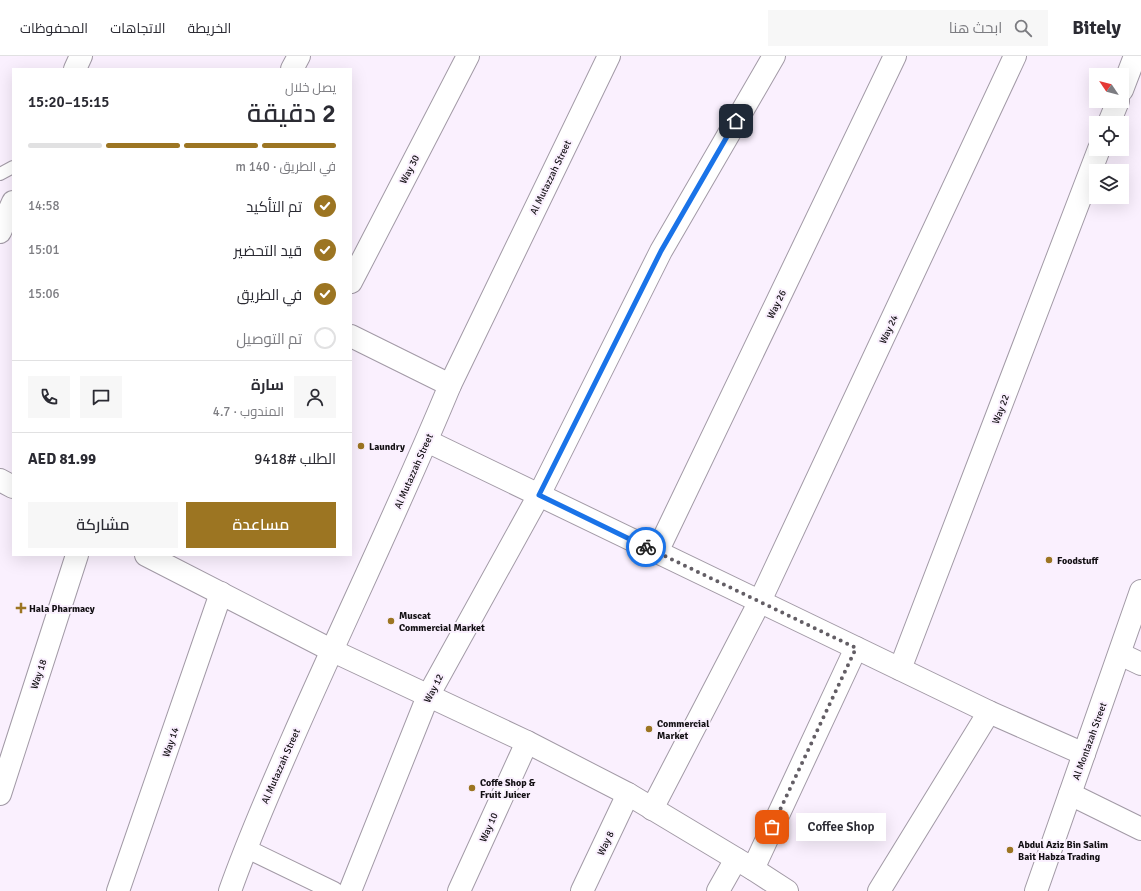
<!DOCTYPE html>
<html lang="ar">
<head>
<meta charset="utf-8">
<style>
	:root { --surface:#fff; --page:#f7f7f7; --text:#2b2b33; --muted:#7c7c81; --line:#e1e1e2; --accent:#9c7522 }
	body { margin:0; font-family:Signika,Cairo,sans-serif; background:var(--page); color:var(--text); direction:rtl; height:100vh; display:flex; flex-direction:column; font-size:15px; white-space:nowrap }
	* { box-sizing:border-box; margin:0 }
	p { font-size:13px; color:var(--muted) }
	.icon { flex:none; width:22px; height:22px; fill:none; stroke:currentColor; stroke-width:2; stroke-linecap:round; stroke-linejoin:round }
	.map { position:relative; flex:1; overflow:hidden; direction:ltr }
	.details { position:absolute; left:12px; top:12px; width:340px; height:488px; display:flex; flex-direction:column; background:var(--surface); border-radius:0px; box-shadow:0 4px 16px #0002; direction:rtl }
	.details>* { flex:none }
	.needle { width:26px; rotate:305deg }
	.controls { position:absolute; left:1089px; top:12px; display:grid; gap:8px }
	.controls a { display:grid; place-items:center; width:40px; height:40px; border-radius:0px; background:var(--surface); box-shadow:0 4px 16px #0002; font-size:20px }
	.pin { position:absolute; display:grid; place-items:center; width:34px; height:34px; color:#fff; margin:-17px; border-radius:8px; box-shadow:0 2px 6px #0006 }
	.courier { position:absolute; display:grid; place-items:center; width:40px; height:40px; margin:-20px; border:3px solid #1a73e8; border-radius:50%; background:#fff; color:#222; box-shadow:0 1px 5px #0007 }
	.bubble { position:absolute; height:28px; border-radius:0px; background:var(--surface); box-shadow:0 4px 16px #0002; font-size:13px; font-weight:600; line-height:28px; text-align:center; direction:rtl }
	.headline em { font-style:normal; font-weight:600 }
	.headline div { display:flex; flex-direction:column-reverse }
	.headline { display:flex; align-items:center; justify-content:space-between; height:68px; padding:0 16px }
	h1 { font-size:26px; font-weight:600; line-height:30px }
	.bar { display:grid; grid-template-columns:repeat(4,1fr); gap:6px 4px; align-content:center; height:48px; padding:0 16px }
	.bar i { height:5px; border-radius:3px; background:var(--line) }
	.bar .active { background:var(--accent) }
	.bar p { grid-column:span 4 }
	.line { display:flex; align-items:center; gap:10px; padding:0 16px; border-top:1px solid var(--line) }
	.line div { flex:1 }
	.round { display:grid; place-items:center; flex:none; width:42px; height:42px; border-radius:0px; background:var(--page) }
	ol { padding:0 16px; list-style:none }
	li { display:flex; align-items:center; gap:12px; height:44px }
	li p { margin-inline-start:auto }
	li .icon { padding:4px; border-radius:50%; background:var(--accent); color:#fff; stroke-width:4 }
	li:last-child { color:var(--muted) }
	li i { width:22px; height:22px; border:2px solid var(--line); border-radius:50% }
	.action { display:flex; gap:8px; margin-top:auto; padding:8px 16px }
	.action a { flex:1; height:46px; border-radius:0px; background:var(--accent); color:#fff; font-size:16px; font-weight:600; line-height:46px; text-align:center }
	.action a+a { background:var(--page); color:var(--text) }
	header { display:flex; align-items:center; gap:24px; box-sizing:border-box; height:56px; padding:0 20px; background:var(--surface); border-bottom:1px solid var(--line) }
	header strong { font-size:19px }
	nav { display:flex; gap:22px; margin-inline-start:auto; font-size:14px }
	.search { width:280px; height:36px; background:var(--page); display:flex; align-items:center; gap:10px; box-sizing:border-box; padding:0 14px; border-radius:0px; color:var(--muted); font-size:15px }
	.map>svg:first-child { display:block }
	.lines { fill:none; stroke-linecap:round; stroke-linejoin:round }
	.service-casing { stroke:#a29aa6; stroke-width:14 }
	.pedestrian-casing { stroke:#a29aa6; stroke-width:20 }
	.minor-casing { stroke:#a29aa6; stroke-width:24 }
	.tertiary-casing { stroke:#a29aa6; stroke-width:24 }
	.service { stroke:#fff; stroke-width:12 }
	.pedestrian { stroke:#fff; stroke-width:18 }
	.minor { stroke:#fff; stroke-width:22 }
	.tertiary { stroke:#fff; stroke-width:22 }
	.done { stroke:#635e65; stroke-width:4; stroke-dasharray:0 7.2 }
	.route { stroke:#1a73e8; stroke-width:5 }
	.poi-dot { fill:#9c7522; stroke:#faf0fe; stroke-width:1.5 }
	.labels { text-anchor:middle; stroke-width:4; stroke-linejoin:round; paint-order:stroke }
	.street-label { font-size:10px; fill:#120f13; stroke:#faf0fe }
	.poi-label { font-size:10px; font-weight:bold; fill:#120f13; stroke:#faf0fe; text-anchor:start }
</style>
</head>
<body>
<header>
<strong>Bitely</strong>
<div class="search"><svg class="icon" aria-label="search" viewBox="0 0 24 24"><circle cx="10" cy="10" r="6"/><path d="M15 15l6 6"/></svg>ابحث هنا</div>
<nav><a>الخريطة</a><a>الاتجاهات</a><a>المحفوظات</a></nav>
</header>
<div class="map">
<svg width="1141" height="835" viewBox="0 0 1141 835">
	<rect width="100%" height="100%" fill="#faf0fe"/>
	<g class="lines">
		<g class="service-casing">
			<path id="service" d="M0 118 13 111"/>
		</g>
		<g class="pedestrian-casing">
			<path id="pedestrian" d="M245 792 334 835"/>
		</g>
		<g class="minor-casing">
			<g id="minor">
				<path d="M292 13 299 0"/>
				<path d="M1122 34 1135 0"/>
				<path d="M1109 67 1118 45"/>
				<path d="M351 226 468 0"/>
				<path d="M351 280 450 329"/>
				<path d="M427 385 989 656 1084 698"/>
				<path d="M657 496 895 0"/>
				<path d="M1120 598 1141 608"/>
				<path d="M900 613 1099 93"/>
				<path d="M0 738 77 499"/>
				<path d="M1070 738 1141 773"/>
				<path d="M652 753 760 545 1015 0"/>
				<path d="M753 813 856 592"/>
				<path d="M118 835 221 537"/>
				<path d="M230 835C248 784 269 736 291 686 343 567 400 450 450 329L609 0"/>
				<path d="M350 835 428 640 539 439 661 195 774 0"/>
				<path d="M459 835 527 686"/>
				<path d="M582 835 628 738"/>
				<path d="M718 835 736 803"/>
				<path d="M879 835 989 656"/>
			</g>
		</g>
		<g class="tertiary-casing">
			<g id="tertiary">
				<path d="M75 13 81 0"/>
				<path d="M0 176 13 146"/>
				<path d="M0 424 13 431"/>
				<path d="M146 499 331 594 527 686 628 738 753 813 787 835"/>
				<path d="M1036 835 1141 535"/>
			</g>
		</g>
		<use href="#service" class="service"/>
		<use href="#pedestrian" class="pedestrian"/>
		<use href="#minor" class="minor"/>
		<use href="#tertiary" class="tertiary"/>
	</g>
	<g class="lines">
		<path class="done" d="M646 491 856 592 772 771"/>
		<path class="route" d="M646 491 539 439 661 195 736 65"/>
	</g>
	<g class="poi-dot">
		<circle cx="361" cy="390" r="4"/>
		<circle cx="1049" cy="504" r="4"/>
		<path d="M19 546h4v4h4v4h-4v4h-4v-4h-4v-4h4z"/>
		<circle cx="391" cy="565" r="4"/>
		<circle cx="649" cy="673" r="4"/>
		<circle cx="472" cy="732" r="4"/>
		<circle cx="1010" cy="794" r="4"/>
	</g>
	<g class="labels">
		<g class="street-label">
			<text transform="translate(409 113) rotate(-63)" y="4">Way 30</text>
			<text transform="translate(550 121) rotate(-64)" y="4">Al Mutazzah Street</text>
			<text transform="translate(776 248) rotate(-64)" y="4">Way 26</text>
			<text transform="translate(888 273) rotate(-65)" y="4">Way 24</text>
			<text transform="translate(1000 353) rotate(-69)" y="4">Way 22</text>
			<text transform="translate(413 415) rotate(-66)" y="4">Al Mutazzah Street</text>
			<text transform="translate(38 618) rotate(-72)" y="4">Way 18</text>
			<text transform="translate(433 632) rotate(-63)" y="4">Way 12</text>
			<text transform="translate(1089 685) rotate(-70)" y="4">Al Montazah Street</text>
			<text transform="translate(170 686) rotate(-71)" y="4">Way 14</text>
			<text transform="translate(280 710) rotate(-66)" y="4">Al Mutazzah Street</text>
			<text transform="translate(488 771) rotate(-66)" y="4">Way 10</text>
			<text transform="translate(605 787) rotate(-65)" y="4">Way 8</text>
		</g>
		<g class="poi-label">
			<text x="369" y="394">Laundry</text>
			<text x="1057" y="508">Foodstuff</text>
			<text x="29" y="556">Hala Pharmacy</text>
			<text x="399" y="563">Muscat<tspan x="399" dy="12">Commercial Market</tspan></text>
			<text x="657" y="671">Commercial<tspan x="657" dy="12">Market</tspan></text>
			<text x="480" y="730">Coffe Shop &amp;<tspan x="480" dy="12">Fruit Juicer</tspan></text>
			<text x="1018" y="792">Abdul Aziz Bin Salim<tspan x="1018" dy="12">Bait Habza Trading</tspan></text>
		</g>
	</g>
</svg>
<div class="controls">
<a><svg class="needle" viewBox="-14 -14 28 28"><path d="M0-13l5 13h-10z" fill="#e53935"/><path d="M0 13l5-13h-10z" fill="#7c7c81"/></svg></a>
<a><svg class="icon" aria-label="locate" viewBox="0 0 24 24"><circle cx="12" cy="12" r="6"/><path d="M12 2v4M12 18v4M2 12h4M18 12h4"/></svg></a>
<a><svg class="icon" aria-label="layers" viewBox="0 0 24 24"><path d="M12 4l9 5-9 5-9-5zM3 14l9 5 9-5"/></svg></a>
</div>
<div class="pin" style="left:772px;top:771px;background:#ea580c"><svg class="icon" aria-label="bag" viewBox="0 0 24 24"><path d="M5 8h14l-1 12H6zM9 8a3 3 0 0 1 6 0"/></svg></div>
<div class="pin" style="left:736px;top:65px;background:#1f2937"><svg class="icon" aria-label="home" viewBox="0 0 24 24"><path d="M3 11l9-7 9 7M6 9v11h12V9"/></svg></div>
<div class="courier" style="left:646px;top:491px"><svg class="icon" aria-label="bike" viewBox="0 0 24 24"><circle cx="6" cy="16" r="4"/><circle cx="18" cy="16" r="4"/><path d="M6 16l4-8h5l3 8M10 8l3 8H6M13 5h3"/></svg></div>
<div class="bubble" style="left:796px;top:757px;width:90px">Coffee Shop</div>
<section class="details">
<div class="headline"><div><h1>2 دقيقة</h1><p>يصل خلال</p></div><em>15:15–15:20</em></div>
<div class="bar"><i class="active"></i><i class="active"></i><i class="active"></i><i></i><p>في الطريق · 140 m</p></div>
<ol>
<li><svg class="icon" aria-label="check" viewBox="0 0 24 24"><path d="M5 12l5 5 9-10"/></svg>تم التأكيد<p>14:58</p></li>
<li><svg class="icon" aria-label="check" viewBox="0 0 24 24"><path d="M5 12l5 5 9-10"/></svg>قيد التحضير<p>15:01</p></li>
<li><svg class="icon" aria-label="check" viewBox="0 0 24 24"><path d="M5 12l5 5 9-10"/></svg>في الطريق<p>15:06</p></li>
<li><i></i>تم التوصيل</li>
</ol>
<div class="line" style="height:72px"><a class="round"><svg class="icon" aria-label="person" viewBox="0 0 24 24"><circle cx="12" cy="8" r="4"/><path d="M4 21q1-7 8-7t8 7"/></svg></a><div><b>سارة</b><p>المندوب · 4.7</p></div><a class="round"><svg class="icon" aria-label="chat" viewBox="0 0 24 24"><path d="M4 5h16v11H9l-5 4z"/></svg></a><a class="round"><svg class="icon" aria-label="phone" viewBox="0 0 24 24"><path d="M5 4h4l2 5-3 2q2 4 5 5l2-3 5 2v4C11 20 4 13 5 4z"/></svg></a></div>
<div class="line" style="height:52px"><div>الطلب #9418</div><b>AED 81.99</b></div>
<div class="action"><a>مساعدة</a><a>مشاركة</a></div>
</section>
</div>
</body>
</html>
